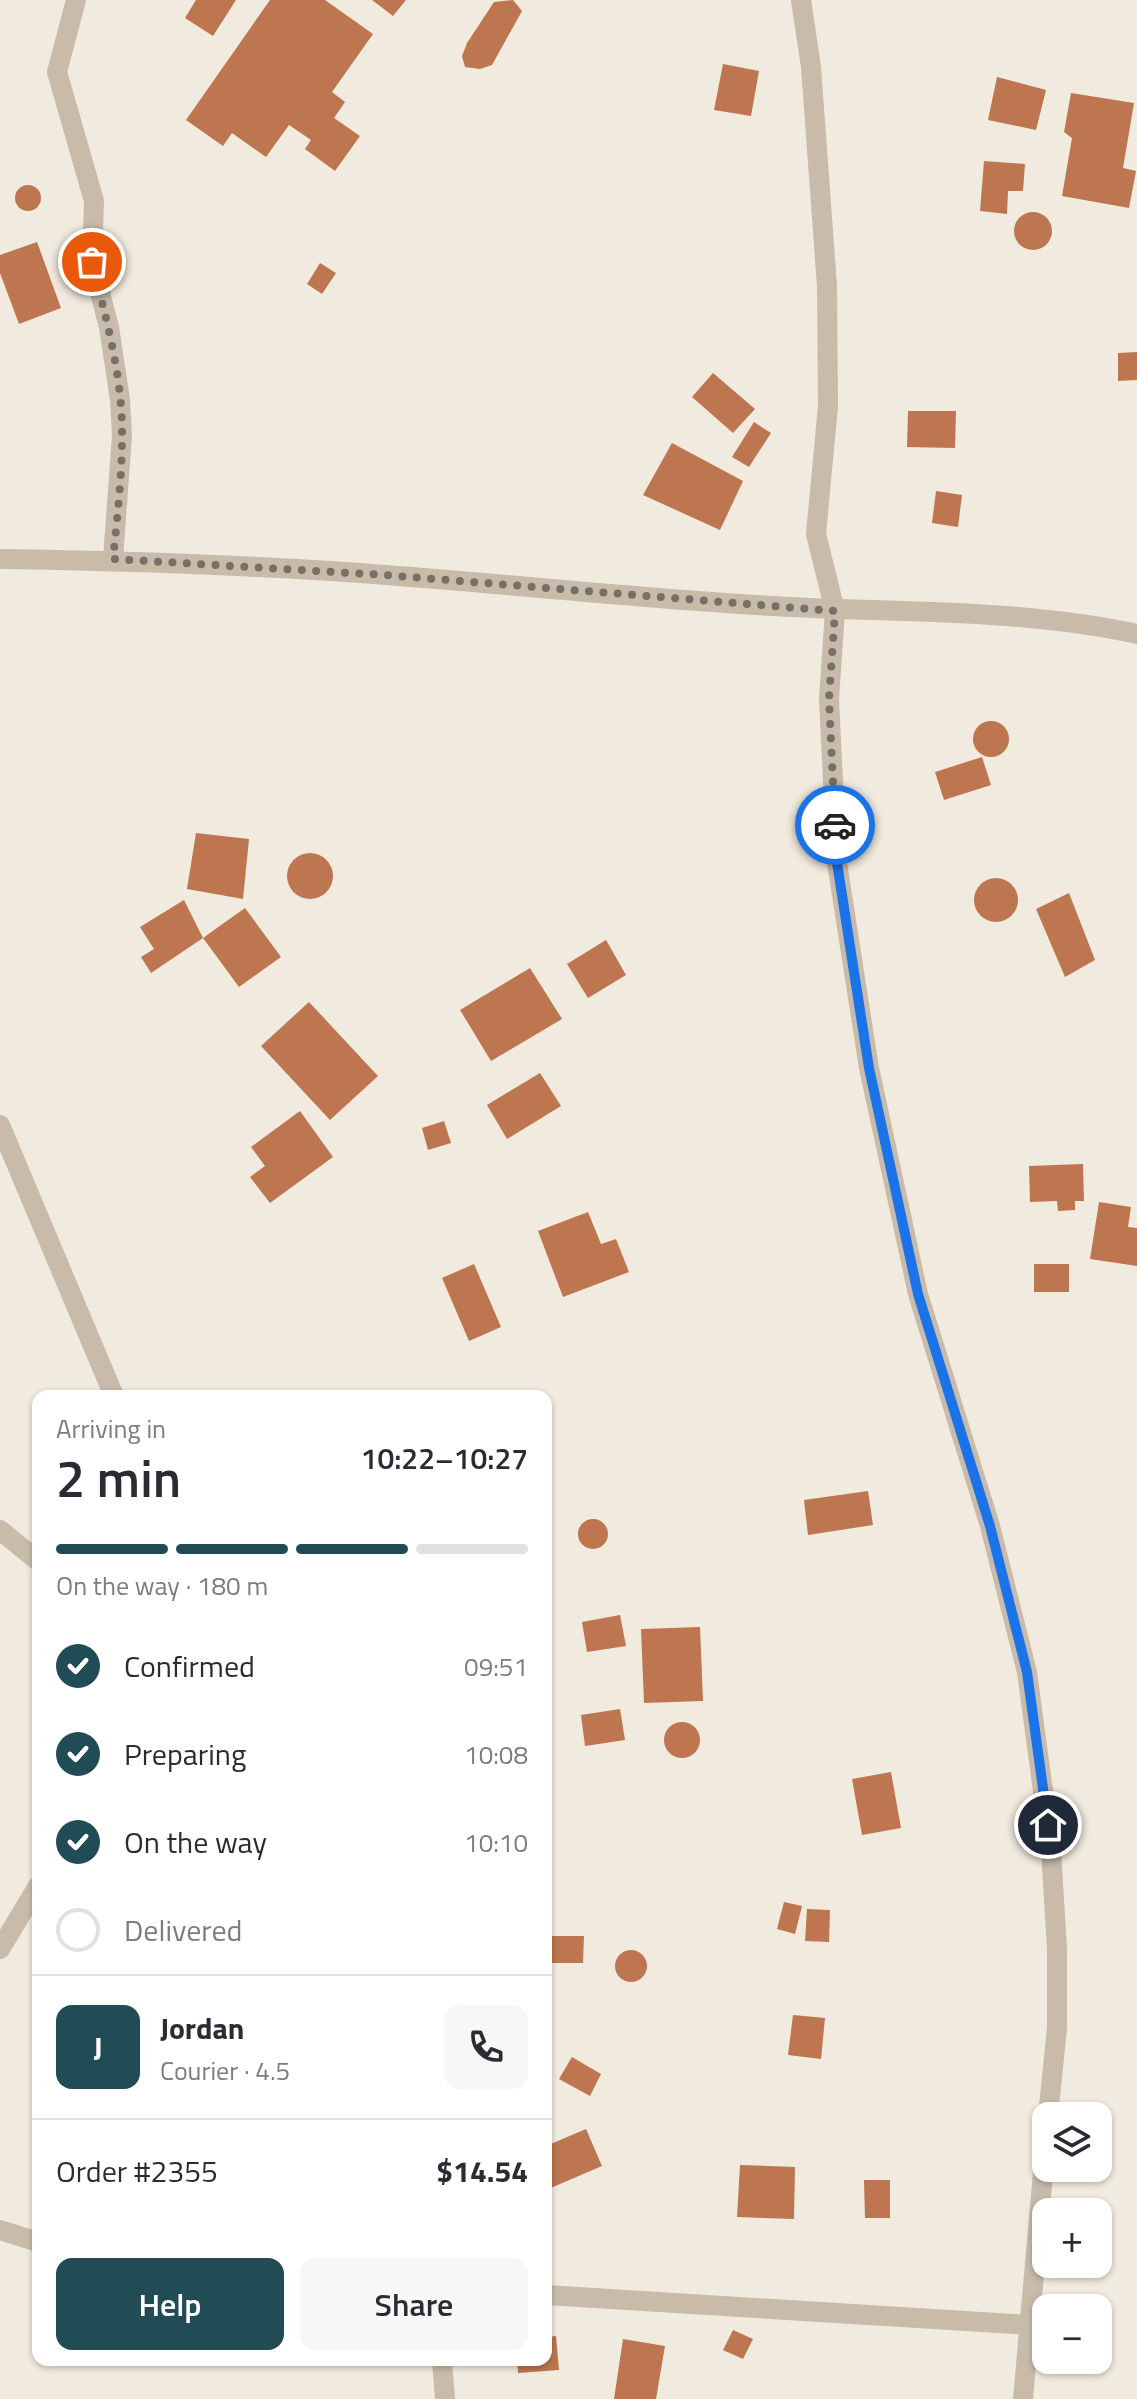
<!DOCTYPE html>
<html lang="en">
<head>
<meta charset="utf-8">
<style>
	:root { --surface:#fff; --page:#f7f7f7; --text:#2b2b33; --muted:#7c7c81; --line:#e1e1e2; --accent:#214b55 }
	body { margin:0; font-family:"Titillium Web",sans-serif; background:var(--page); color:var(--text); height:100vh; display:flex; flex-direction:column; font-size:30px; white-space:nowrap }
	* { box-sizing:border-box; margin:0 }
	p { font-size:26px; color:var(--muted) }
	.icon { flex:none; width:44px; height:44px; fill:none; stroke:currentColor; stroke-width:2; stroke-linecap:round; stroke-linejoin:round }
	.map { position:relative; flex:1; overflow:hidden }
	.sheet { position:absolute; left:32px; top:1390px; width:520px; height:976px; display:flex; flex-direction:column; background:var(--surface); border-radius:16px; box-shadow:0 2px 6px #0004 }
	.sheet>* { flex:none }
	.tools { position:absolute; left:1032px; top:2102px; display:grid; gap:16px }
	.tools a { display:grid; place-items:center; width:80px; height:80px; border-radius:16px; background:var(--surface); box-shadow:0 2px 6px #0004; font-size:40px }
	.pin { position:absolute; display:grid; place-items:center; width:68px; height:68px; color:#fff; margin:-34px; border:4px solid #fff; border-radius:50%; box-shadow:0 2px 8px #0007 }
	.courier { position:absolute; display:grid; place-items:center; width:80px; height:80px; margin:-40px; border:6px solid #1a73e8; border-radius:50%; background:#fff; color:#222; box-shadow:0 2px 10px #0007 }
	.head em { font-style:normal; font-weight:600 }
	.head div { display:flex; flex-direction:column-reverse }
	.head { display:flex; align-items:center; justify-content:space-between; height:136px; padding:0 24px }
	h1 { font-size:52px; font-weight:600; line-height:60px }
	.bar { display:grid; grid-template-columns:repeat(4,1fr); gap:12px 8px; align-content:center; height:96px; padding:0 24px }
	.bar i { height:10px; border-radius:6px; background:var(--line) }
	.bar .current { background:var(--accent) }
	.bar p { grid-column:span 4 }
	.line { display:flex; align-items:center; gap:20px; padding:0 24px; border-top:2px solid var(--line) }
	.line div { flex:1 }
	.round { display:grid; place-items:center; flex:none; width:84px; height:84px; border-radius:16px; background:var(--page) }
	ol { padding:0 24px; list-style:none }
	li { display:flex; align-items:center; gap:24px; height:88px }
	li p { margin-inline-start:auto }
	li .icon { padding:8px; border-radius:50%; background:var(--accent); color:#fff; stroke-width:4 }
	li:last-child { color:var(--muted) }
	li i { width:44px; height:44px; border:4px solid var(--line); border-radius:50% }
	.cta { display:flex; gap:16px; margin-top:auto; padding:16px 24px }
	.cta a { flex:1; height:92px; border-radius:16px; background:var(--accent); color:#fff; font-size:32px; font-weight:600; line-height:92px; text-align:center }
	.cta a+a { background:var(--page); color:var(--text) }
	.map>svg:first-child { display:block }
	.building { fill:#bd764f }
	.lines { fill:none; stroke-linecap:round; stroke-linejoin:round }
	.street { stroke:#c8bbaa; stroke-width:20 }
	.done { stroke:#777068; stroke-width:8; stroke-dasharray:0 14.4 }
	.route { stroke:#1a73e8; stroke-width:10 }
</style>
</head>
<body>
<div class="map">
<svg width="1137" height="2399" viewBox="0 0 1137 2399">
	<rect width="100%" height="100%" fill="#f1eade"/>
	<g class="building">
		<path d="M196 0H236L213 36 185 18Z"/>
		<path d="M270 0H325L373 34 332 92 345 102 334 118 360 136 335 171 305 149 311 140 289 125 266 157 232 133 223 146 186 120Z"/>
		<path d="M372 0H406L393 16Z"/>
		<path d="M513 0 522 11 492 65 480 69 465 67 462 56 467 43 494 2Z"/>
		<path d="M723 64 759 71 751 116 714 110Z"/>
		<path d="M997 77 1046 90 1036 130 988 120Z"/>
		<path d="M1071 93 1134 103 1123 168 1136 171 1129 208 1062 196 1072 138 1064 132Z"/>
		<path d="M984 161 1025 164 1023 191H1008L1007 214 980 211Z"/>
		<circle cx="28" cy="198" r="13"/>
		<circle cx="1033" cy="231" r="19"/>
		<path d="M37 242 61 308 19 324 0 273V255Z"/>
		<path d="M320 263 336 273 322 294 307 284Z"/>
		<path d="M1137 352V380L1118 381V353Z"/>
		<path d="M713 373 755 409 733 433 692 397Z"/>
		<path d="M908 411H956L955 448 907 447Z"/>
		<path d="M754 422 771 433 749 467 732 457Z"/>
		<path d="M672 443 743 481 720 530 643 495Z"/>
		<path d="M936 491 962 495 958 527 932 523Z"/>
		<circle cx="991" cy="739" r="18"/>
		<path d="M982 757 991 785 944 800 935 772Z"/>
		<path d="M196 833 249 839 243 899 187 889Z"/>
		<circle cx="310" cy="876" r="23"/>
		<circle cx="996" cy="900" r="22"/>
		<path d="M1069 893 1095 960 1065 977 1036 909Z"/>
		<path d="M184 900 203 938 151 973 141 957 154 949 140 927Z"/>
		<path d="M245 908 281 957 239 987 203 938Z"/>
		<path d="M606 940 626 975 588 998 567 964Z"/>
		<path d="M530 968 562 1019 491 1061 460 1010Z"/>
		<path d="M309 1002 378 1076 330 1120 261 1046Z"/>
		<path d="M540 1073 561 1106 507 1139 487 1105Z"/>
		<path d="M300 1111 333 1157 270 1203 250 1177 265 1166 251 1147Z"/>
		<path d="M444 1121 451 1143 428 1150 422 1128Z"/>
		<path d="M1083 1164 1084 1201H1075V1210L1058 1211 1057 1201 1030 1202 1029 1166Z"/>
		<path d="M1099 1202 1131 1207 1128 1227 1137 1228V1266L1090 1259Z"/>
		<path d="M588 1212 601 1244 616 1239 629 1272 563 1297 538 1231Z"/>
		<path d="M474 1264 501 1327 469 1341 442 1278Z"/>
		<rect x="1034" y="1264" width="35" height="28"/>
		<path d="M868 1491 873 1525 808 1535 804 1500Z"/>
		<circle cx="593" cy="1534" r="15"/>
		<path d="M620 1615 626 1646 587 1652 582 1622Z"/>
		<path d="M700 1627 703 1701 644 1703 641 1629Z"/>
		<path d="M620 1709 625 1740 585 1746 581 1715Z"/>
		<circle cx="682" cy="1740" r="18"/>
		<path d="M891 1772 901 1828 862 1835 852 1779Z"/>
		<path d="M784 1902 802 1906 795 1934 777 1929Z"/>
		<path d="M807 1909 830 1910 829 1942 805 1941Z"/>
		<path d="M546 1936H584L583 1963H546Z"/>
		<circle cx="631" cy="1966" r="16"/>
		<path d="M793 2015 825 2018 821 2059 788 2055Z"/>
		<path d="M572 2057 601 2074 590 2096 559 2079Z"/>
		<path d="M586 2129 602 2166 546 2190V2146Z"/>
		<path d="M740 2165 795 2167 794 2219 737 2217Z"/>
		<path d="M864 2180H890V2218H865Z"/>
		<path d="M733 2330 753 2339 743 2359 723 2350Z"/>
		<path d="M556 2336 559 2370 518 2373 517 2360H546V2337Z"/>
		<path d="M623 2339 665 2346 656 2399H614Z"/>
	</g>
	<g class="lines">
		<g class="street">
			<path d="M76 0 57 72 94 201 92 262 109 327 120 400 122 435 113 559"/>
			<path d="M801 0 811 67 827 286 828 406 816 534 835 611 829 699 837 863 869 1068 918 1294 990 1526 1027 1672 1051 1850 1057 1949V2028L1048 2116"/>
			<path d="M0 559C129 561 257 565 386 575 504 584 622 596 740 604 871 614 1008 606 1137 634"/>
			<path d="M0 1125 114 1396"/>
			<path d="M0 1530 38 1561"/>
			<path d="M0 1949 38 1886"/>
			<path d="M0 2230 38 2242"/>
			<path d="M546 2295 1030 2325"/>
			<path d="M442 2360 445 2399"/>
			<path d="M1023 2399 1046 2139"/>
		</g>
	</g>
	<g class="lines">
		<path class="done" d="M92 262C106 318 123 378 122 437 122 478 117 519 113 559L385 575 835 611 829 699 835 825"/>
		<path class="route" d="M835 825 837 863 869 1068 918 1294 990 1526 1027 1672 1048 1825"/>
	</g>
</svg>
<div class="tools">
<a><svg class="icon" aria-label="layers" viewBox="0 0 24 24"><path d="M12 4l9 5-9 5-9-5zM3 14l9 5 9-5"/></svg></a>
<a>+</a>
<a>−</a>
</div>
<div class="pin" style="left:92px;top:262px;background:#ea580c"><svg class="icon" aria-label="bag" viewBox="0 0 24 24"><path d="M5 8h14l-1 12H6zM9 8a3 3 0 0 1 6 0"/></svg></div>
<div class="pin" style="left:1048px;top:1825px;background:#1f2937"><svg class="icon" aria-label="home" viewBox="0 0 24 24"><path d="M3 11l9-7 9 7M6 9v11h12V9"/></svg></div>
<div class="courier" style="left:835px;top:825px"><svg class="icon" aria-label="car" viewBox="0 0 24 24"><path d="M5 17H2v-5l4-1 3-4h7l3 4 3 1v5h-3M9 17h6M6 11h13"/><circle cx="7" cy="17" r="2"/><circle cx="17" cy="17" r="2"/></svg></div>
<section class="sheet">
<div class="head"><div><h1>2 min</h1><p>Arriving in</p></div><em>10:22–10:27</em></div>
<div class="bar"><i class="current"></i><i class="current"></i><i class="current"></i><i></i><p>On the way · 180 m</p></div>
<ol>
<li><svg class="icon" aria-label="check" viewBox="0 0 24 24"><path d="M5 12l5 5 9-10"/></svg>Confirmed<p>09:51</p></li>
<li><svg class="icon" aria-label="check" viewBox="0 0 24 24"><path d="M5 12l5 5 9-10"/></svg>Preparing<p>10:08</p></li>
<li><svg class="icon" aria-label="check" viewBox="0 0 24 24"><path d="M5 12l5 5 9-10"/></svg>On the way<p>10:10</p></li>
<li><i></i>Delivered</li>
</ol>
<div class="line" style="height:144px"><b class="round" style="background:var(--accent);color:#fff">J</b><div><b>Jordan</b><p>Courier · 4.5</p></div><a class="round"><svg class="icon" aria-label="phone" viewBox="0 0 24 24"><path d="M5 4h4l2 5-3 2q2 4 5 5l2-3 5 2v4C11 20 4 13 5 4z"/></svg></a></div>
<div class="line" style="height:104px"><div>Order #2355</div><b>$14.54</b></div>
<div class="cta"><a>Help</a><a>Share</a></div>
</section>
</div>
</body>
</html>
